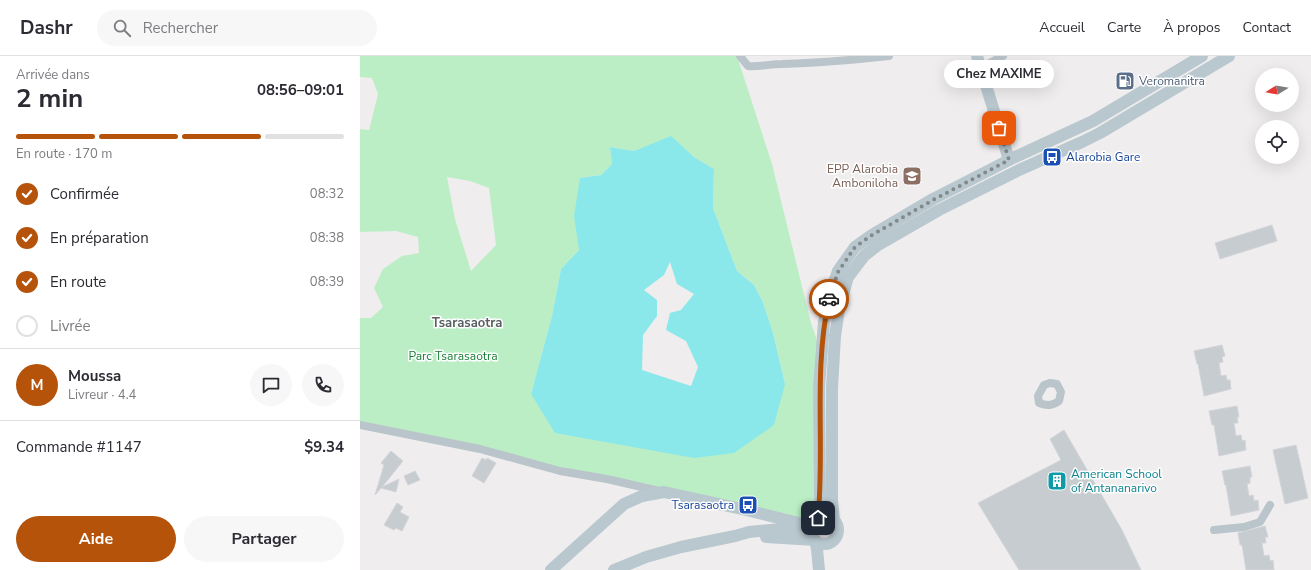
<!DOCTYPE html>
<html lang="fr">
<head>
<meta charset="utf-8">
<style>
	:root { --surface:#fff; --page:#f7f7f7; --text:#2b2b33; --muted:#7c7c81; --line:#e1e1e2; --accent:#b45309 }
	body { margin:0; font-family:"Nunito Sans",sans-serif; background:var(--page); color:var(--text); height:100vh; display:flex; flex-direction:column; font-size:15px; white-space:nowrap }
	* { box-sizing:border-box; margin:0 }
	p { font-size:13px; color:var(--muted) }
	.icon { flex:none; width:22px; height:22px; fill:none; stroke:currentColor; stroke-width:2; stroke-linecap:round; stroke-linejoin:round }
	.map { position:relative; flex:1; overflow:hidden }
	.details { display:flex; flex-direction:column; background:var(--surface); width:360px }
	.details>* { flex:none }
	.needle { width:26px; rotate:259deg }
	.controls { position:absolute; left:895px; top:12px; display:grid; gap:8px }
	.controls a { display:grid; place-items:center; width:44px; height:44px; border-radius:50%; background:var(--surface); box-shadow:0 4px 16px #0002; font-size:20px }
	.pin { position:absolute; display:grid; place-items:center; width:34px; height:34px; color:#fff; margin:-17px; border-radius:8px; box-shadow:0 2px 6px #0006 }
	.courier { position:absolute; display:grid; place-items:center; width:40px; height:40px; margin:-20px; border:3px solid #b45309; border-radius:50%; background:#fff; color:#222; box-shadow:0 1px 5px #0007 }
	.bubble { position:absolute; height:28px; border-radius:14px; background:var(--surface); box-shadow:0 4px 16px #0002; font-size:13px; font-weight:700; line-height:28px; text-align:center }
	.headline em { font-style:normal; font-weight:700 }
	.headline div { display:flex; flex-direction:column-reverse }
	.headline { display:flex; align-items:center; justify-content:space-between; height:68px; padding:0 16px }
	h1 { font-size:26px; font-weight:700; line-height:30px }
	.bar { display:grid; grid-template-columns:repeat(4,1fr); gap:6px 4px; align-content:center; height:48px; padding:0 16px }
	.bar i { height:5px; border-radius:3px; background:var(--line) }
	.bar .selected { background:var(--accent) }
	.bar p { grid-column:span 4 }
	.line { display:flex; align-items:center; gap:10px; padding:0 16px; border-top:1px solid var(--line) }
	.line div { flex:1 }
	.round { display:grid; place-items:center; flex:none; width:42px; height:42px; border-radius:21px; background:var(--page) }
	ol { padding:0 16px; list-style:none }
	li { display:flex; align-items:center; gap:12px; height:44px }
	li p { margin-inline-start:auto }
	li .icon { padding:4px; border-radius:50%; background:var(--accent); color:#fff; stroke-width:4 }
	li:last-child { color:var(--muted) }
	li i { width:22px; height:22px; border:2px solid var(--line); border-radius:50% }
	.primary-button { display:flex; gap:8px; margin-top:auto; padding:8px 16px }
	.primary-button a { flex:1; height:46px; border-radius:24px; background:var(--accent); color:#fff; font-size:16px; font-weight:700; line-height:46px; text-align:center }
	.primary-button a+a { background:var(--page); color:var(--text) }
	header { display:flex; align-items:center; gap:24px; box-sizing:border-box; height:56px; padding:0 20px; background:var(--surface); border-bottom:1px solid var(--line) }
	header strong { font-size:19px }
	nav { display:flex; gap:22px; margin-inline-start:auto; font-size:14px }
	.search { width:280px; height:36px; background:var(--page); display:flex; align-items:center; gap:10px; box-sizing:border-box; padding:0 14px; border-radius:22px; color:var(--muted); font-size:15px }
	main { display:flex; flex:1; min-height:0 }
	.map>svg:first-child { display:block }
	.green { fill:#bceec6; fill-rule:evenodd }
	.water { fill:#8ae8ea; fill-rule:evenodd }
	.building { fill:#c7ccd0; stroke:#d2d5d9 }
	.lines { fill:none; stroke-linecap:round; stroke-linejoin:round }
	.street { stroke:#b9c5cb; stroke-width:8 }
	.secondary { stroke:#b9c8cf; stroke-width:12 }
	.done { stroke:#828a8e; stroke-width:4; stroke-dasharray:0 7.2 }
	.route { stroke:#b45309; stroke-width:5 }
	.labels { text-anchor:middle; stroke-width:3; stroke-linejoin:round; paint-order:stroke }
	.service-label { font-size:12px; fill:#4e5e75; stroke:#fff; text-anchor:start }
	.transit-label { font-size:12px; fill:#164399; stroke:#fff; text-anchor:start }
	.education-label { font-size:12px; fill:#785e54; stroke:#fff; text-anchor:end }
	.park-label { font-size:12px; fill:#197a37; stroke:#fff }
	.culture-label { font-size:12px; fill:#0d838f; stroke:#fff; text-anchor:start }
	.neighbourhood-label { font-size:13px; font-weight:bold; fill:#5a5f62; stroke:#fff }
</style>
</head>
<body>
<header>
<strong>Dashr</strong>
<div class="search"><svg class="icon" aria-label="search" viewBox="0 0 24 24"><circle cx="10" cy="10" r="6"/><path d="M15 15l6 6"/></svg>Rechercher</div>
<nav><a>Accueil</a><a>Carte</a><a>À propos</a><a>Contact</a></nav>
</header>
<main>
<section class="details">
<div class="headline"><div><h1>2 min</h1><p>Arrivée dans</p></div><em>08:56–09:01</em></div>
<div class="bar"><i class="selected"></i><i class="selected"></i><i class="selected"></i><i></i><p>En route · 170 m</p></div>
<ol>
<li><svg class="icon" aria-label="check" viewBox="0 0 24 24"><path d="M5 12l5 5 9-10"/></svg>Confirmée<p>08:32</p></li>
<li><svg class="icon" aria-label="check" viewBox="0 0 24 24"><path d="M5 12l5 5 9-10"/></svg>En préparation<p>08:38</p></li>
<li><svg class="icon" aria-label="check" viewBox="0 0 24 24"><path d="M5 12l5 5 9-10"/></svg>En route<p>08:39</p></li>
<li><i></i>Livrée</li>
</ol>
<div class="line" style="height:72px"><b class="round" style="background:var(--accent);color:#fff">M</b><div><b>Moussa</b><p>Livreur · 4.4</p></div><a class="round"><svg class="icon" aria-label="chat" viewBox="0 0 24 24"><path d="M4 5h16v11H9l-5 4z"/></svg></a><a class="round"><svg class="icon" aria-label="phone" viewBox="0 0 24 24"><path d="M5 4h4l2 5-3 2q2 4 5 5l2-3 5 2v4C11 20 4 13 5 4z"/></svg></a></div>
<div class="line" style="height:52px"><div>Commande #1147</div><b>$9.34</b></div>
<div class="primary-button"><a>Aide</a><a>Partager</a></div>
</section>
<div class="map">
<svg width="951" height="514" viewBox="0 0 951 514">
	<rect width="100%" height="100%" fill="#f0edee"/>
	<path class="green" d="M0 0H377L412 108 451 267 460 293 459 422 452 460 449 465 0 369V262H11L23 251 14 232 23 213 42 200 59 197 58 181 36 175 0 176V73L9 74 18 38 12 22 0 21ZM311 81 334 101 354 113 353 152 377 215 394 229 402 244 413 277 425 328 171 338 192 260 201 213 219 194 220 122 241 119 252 108 250 91 274 95ZM87 121 110 125 129 132 136 189 111 215 95 163Z"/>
	<path class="water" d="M311 80 334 101 354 113 353 152 377 215 394 229 402 244 413 277 425 328 414 369 374 397 334 402 195 377 171 338 192 260 201 213 219 194 214 160 220 122 241 119 252 108 250 91 274 95ZM310 206 317 228 334 238 321 254 310 257 306 274 326 285 338 311 331 330 282 314 283 279 297 260V244L284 234 304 219Z"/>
	<g class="building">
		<path d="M912 169 917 185 860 203 855 187Z"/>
		<path d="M862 289 865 300 862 301 863 306 859 307 861 320 866 319 867 324H870L871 333 844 340 838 308H837L834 295Z"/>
		<path d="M877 350 879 361H877L878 367H874L876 380 881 379 882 385 885 384 886 394 859 400 854 369H852L849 355Z"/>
		<path d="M704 374 762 474 781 514H659L618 447 701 404 690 383Z"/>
		<path d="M936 389 948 442 925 448 913 394Z"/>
		<path d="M31 395 43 405 22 431 39 423 36 436 21 432 15 439 24 409 21 407Z"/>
		<path d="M122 402 126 404 127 402 136 407 124 427 112 420Z"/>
		<path d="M890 410 892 421H890V427L887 428 889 440 893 439 894 445 898 444 899 454 871 460 866 429H865L862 415Z"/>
		<path d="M55 415 60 424 48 429 44 420Z"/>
		<path d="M37 447 43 451 40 456 49 461 42 475 36 472 34 474 24 469Z"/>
		<path d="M905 470 908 481H905L906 487H902L904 500 909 499 910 505 913 504 914 514H886L882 489H880L878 477Z"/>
	</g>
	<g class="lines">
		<g class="street">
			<path d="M380 0 388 10C400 11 410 8 422 8 458 7 493 4 529 0"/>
			<path d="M620 12 643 0"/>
			<path d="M690 327 697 328 701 336 699 345C692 350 687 350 679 347L678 340 684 329Z"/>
			<path d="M0 369 120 393 200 415 247 423 299 435"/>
			<path d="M854 474 884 471 900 466 910 449"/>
		</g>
		<g class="secondary">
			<path d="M617 0 649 104"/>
			<circle cx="464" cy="474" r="14"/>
			<path d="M458 462 460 444 459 332 464 266 471 235 478 215 495 191 512 179 573 143 653 102 733 65 842 0"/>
			<path d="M474 465 472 444V332L475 280 479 253 488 221 504 200 518 189 579 154 659 114 722 86 740 77 869 0"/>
			<path d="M406 481 455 484"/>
			<path d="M455 484 457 493 459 514"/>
			<path d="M191 514 264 448 282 440 304 436 382 453 451 470"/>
			<path d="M254 514 286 501 321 491 375 480 389 476 441 471"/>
		</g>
	</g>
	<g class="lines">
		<path class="done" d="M469 243 478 216 495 191 512 179 573 144 649 104 639 72"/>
		<path class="route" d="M458 462C465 389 453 316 469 243"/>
	</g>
	<defs>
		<g id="fuel-square" transform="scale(1)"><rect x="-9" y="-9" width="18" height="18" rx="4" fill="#5c6f8a" stroke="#fff"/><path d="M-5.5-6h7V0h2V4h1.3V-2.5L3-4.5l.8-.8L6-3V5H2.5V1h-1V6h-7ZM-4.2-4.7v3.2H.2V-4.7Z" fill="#fff"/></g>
		<g id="bus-square" transform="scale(1)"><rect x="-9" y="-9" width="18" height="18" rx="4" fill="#1a4fb4" stroke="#fff"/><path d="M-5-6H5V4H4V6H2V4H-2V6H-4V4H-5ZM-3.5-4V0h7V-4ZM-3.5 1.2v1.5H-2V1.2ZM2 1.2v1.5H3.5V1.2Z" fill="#fff"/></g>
		<g id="school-square" transform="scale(1)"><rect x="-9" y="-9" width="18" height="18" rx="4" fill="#8d6e63" stroke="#fff"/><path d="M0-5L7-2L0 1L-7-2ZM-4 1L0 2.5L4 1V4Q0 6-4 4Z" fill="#fff"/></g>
		<g id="building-square" transform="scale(1)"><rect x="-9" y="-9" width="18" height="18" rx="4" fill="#0f9aa8" stroke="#fff"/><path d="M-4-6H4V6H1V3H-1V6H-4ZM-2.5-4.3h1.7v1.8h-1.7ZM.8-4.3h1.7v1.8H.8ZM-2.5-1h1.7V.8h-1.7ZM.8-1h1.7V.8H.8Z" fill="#fff"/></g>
	</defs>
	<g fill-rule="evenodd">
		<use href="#fuel-square" x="765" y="25"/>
		<use href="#bus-square" x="692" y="101"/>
		<use href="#school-square" x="552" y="120"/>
		<use href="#building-square" x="697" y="425"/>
		<use href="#bus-square" x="388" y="449"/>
	</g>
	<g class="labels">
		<g class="service-label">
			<text x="779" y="29">Veromanitra</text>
		</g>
		<g class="transit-label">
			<text x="706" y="105">Alarobia Gare</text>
			<text x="374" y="453" text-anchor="end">Tsarasaotra</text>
		</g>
		<g class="education-label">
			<text x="538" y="117">EPP Alarobia<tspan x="538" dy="14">Amboniloha</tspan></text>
		</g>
		<g class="park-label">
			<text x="93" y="304">Parc Tsarasaotra</text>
		</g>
		<g class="culture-label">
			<text x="711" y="422">American School<tspan x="711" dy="14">of Antananarivo</tspan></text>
		</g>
		<g class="neighbourhood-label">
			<text x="107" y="271">Tsarasaotra</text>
		</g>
	</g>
</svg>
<div class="controls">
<a><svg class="needle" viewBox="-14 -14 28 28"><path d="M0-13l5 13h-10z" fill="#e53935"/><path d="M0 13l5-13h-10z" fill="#7c7c81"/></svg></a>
<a><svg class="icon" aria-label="locate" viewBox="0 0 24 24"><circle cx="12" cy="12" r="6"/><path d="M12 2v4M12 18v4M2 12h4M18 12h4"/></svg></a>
</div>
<div class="pin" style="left:639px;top:72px;background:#ea580c"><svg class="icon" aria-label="bag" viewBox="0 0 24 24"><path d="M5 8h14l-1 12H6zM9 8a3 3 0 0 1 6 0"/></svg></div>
<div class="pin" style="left:458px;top:462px;background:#1f2937"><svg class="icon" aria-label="home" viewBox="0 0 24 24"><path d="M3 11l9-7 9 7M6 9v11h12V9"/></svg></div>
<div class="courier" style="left:469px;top:243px"><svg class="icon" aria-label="car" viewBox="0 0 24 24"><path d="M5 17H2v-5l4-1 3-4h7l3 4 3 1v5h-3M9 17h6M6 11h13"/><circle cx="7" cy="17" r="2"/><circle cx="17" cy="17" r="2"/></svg></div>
<div class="bubble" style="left:584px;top:4px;width:110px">Chez MAXIME</div>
</div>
</main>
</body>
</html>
